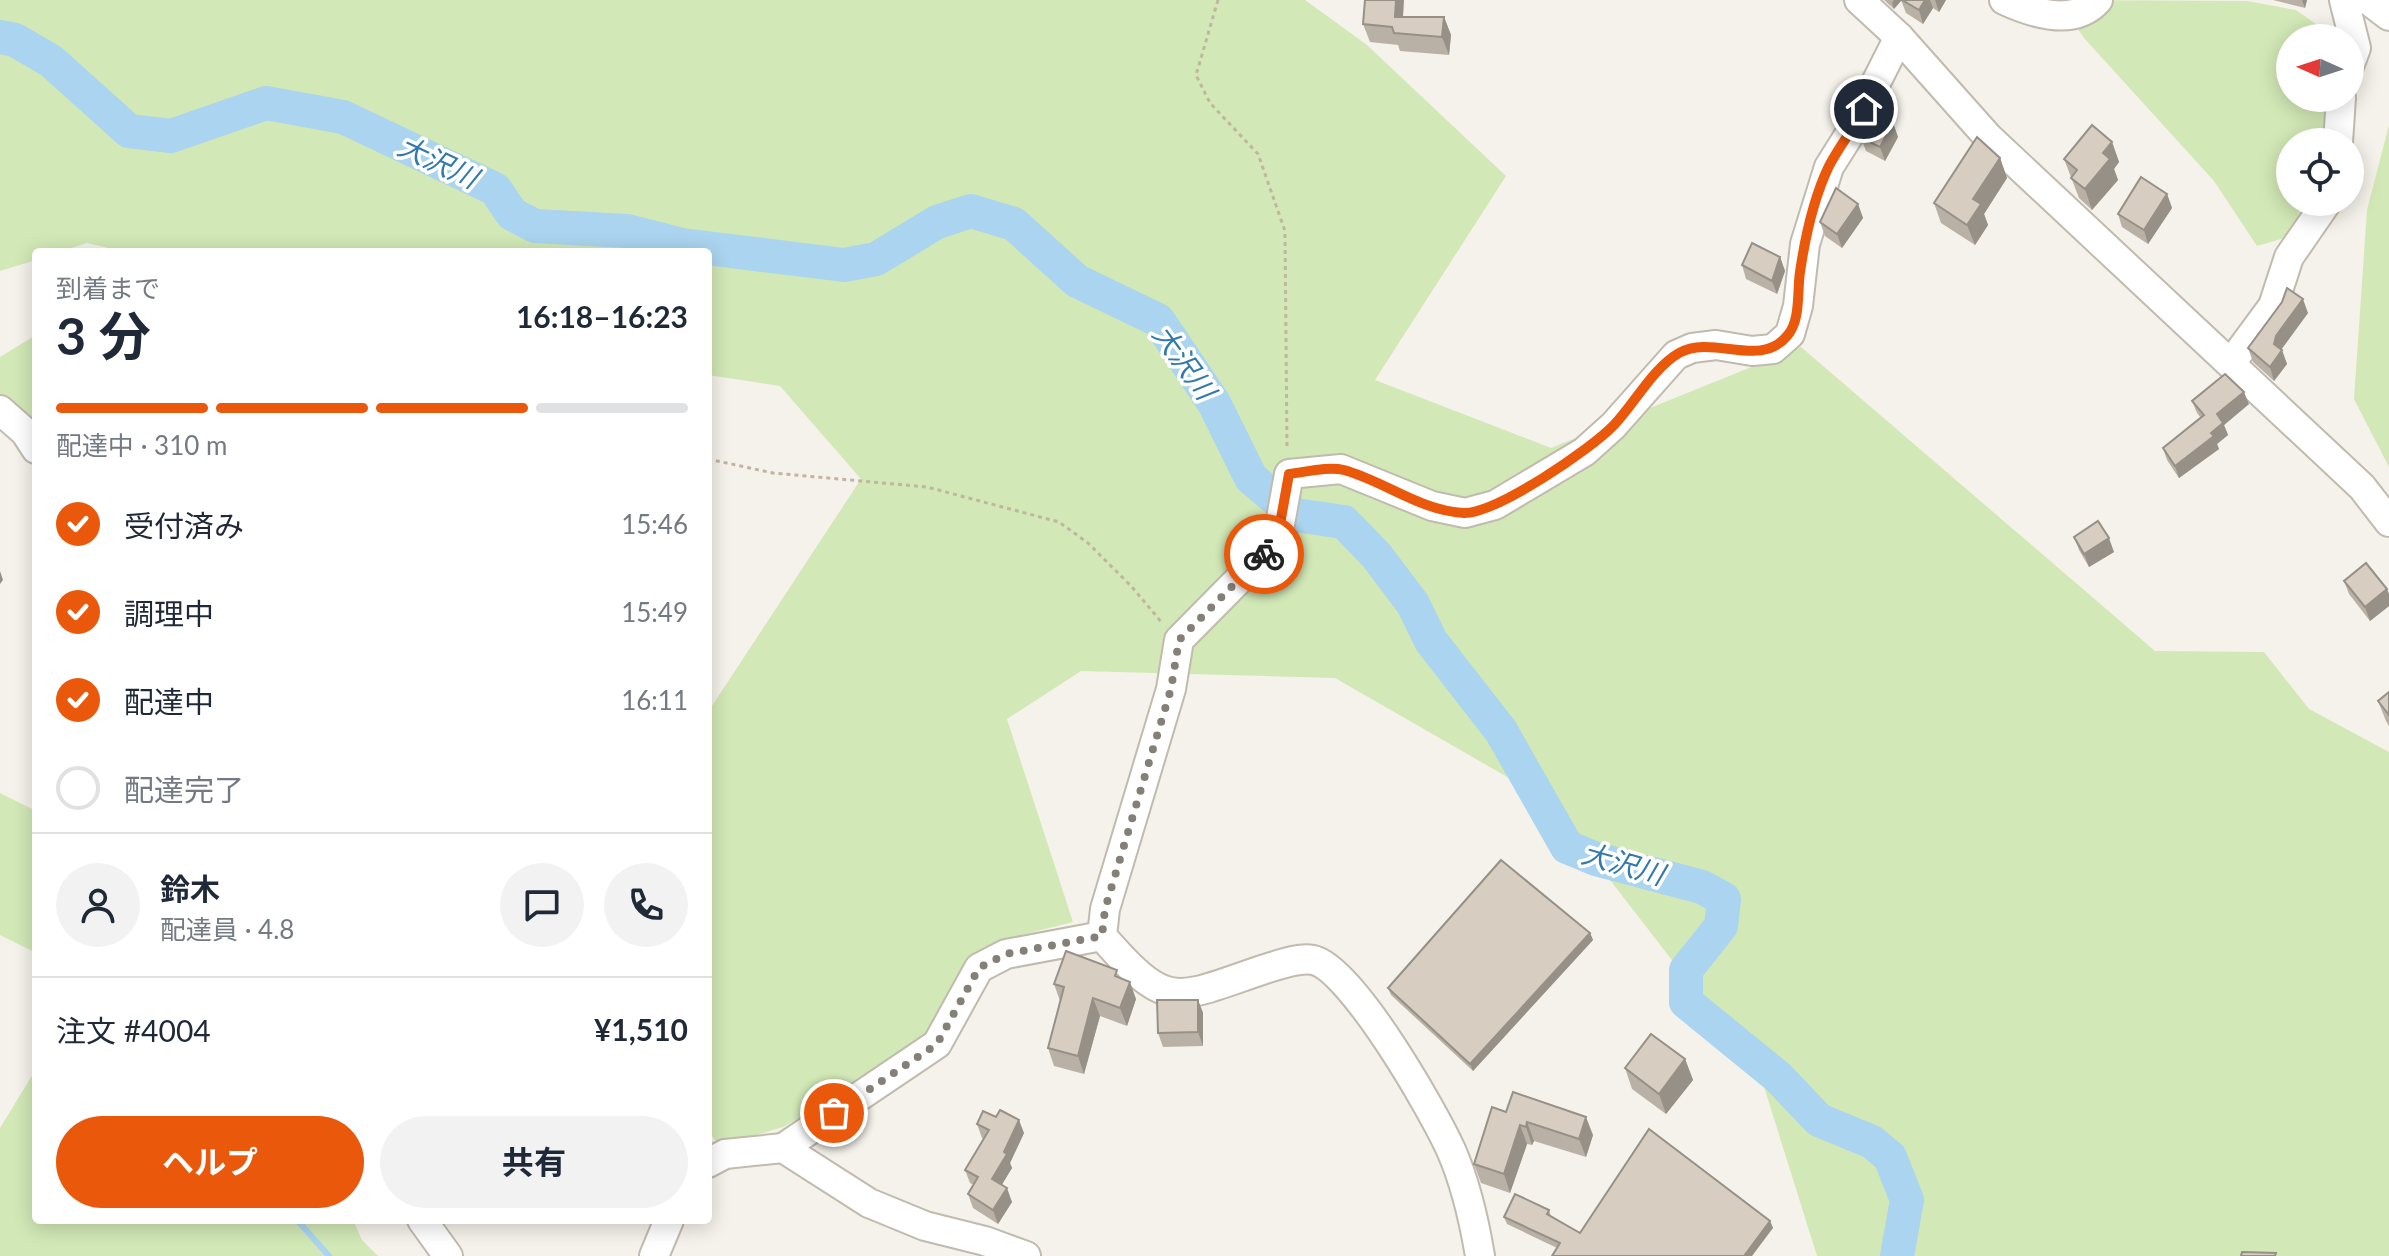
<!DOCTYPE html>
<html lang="ja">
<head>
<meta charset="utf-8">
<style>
	:root { --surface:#fff; --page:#f2f2f3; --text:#1f2937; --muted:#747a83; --line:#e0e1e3; --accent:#ea580c }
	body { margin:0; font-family:Lato,"Noto Sans JP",sans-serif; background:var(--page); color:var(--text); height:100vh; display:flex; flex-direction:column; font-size:30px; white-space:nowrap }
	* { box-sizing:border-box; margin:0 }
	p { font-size:26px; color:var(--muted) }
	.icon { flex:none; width:44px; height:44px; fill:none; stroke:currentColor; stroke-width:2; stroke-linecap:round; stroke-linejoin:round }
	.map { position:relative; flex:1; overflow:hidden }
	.panel { position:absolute; left:32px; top:248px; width:680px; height:976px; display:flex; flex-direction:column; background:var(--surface); border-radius:8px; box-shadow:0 4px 20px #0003 }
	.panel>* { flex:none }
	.needle { width:52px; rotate:273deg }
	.controls { position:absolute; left:2276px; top:24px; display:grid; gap:16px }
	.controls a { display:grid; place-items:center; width:88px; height:88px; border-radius:50%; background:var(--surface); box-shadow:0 4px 20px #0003; font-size:40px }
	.pin { position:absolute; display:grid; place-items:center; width:68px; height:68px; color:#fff; margin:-34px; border:4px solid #fff; border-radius:50%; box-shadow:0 2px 8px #0007 }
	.courier { position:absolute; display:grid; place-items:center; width:80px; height:80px; margin:-40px; border:6px solid #ea580c; border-radius:50%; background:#fff; color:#222; box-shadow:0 2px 10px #0007 }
	.headline em { font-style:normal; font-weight:700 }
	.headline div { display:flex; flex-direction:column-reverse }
	.headline { display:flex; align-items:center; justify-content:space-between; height:136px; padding:0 24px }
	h1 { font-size:52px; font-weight:700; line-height:60px }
	.bar { display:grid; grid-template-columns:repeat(4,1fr); gap:12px 8px; align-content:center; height:96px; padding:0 24px }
	.bar i { height:10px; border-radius:6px; background:var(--line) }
	.bar .active { background:var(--accent) }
	.bar p { grid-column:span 4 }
	.line { display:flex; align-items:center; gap:20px; padding:0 24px; border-top:2px solid var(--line) }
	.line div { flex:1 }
	.round { display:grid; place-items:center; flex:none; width:84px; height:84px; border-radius:42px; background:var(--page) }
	ol { padding:0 24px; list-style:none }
	li { display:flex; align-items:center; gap:24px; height:88px }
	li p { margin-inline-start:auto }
	li .icon { padding:8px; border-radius:50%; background:var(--accent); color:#fff; stroke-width:4 }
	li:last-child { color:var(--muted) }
	li i { width:44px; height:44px; border:4px solid var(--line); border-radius:50% }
	.button { display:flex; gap:16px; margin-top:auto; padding:16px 24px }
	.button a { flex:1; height:92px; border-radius:48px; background:var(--accent); color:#fff; font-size:32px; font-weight:700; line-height:92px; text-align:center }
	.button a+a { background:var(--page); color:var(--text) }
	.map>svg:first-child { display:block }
	.green { fill:#d2e8b6 }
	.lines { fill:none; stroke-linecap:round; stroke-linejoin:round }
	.stream { stroke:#aad4ef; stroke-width:6 }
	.river { stroke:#aad4ef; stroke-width:34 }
	.minor-casing { stroke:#c1baae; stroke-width:32 }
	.path { stroke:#c2b59f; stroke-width:3; stroke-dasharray:4 4; stroke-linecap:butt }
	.minor { stroke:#fff; stroke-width:28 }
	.wall { fill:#b9b1a6 }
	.shaded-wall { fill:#969087 }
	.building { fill:#d7cec1; stroke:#969087; stroke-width:2 }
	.done { stroke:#858077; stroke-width:8; stroke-dasharray:0 14.4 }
	.route { stroke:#ea580c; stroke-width:10 }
	.labels { text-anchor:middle; stroke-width:7; stroke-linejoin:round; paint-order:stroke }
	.water-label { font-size:28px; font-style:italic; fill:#327aac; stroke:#fff }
</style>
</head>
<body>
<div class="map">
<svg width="2389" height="1256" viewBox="0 0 2389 1256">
	<rect width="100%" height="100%" fill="#f5f2eb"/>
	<g class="green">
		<path d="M0 0H1305L1367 45 1506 176 1375 380 1551 448 1801 347 2155 651 2264 652 2309 709 2389 752V1256H1817L1760 1074 1549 801 1335 678 1081 671 1007 719 1073 922 997 941 940 1039 783 1127 720 1146 708 1131V712L861 479 780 386 708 375V252H125L87 243 59 252H36V260L0 271Z"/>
		<path d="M2059 0 2247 1 2296 10 2323 29 2325 38H2290V98H2333L2322 142H2290V202H2303L2291 236 2257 246 2214 181 2084 38Z"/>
		<path d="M2389 125V467L2354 399 2367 210Z"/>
		<path d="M36 335V449L0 402V357Z"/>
		<path d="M0 793 36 811V953L0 935Z"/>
		<path d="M36 1069V1220H353L362 1240 378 1256H0V1128Z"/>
	</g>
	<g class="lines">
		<path class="stream" d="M297 1220 329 1256"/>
		<path class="river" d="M0 37 15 40 51 61 129 131 171 136 266 103 343 117 495 189 512 214 535 226 627 231 682 245 844 265 876 259 937 222 971 211 1014 224 1077 281 1158 320 1214 403 1251 478 1295 515 1344 522 1376 555 1413 604 1431 641 1501 731 1567 847 1596 859 1702 887 1724 899 1721 926 1686 970V1002L1778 1077 1819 1120 1872 1142 1890 1157 1907 1200 1897 1256"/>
		<g class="minor-casing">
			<g id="minor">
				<path d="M1859 0 1899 37 1988 137 2362 487 2389 522"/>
				<path d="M2004 0C2032 13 2074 27 2098 0"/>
				<path d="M2344 0 2356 48 2350 64"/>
				<path d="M2368 0 2389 16"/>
				<path d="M2338 142 2341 98"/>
				<path d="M2231 363 2273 306 2289 257 2327 202"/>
				<path d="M0 410 25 432 36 449"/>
				<path d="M783 1148 937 1044 979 968 1006 954 1102 936"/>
				<path d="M708 1163 725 1154 783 1148 869 1203 925 1226 985 1241 1026 1256"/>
				<path d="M422 1220 448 1256"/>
				<path d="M654 1256 669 1220"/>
				<path d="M1480 1256C1474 1220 1466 1184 1451 1150 1434 1112 1351 967 1313 960 1298 957 1279 965 1265 969 1175 999 1169 1013 1102 936L1105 909 1171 689 1179 640 1269 549 1280 524 1289 474 1341 469 1432 506 1465 513 1495 505 1584 452 1613 426 1676 355 1692 348 1716 345 1752 351 1773 349 1790 334 1798 306 1805 244 1829 167 1851 132 1899 37"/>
			</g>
		</g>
		<g class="path">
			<path d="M1218 0 1196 75 1210 103 1258 154 1285 231 1287 450"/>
			<path d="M708 459 773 473 927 487 1059 522 1088 543 1132 587 1163 624"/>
		</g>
		<use href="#minor" class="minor"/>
	</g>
	<g class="wall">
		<path d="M1884 0H1946L1939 12 1933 8 1923 24 1906 13 1901 0 1894 9Z"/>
		<path d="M2273 0H2307L2305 8Z"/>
		<path d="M1403 17H1444L1451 35 1449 55 1400 51 1398 45 1370 42 1363 24Z"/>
		<path d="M1893 123 1898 137 1885 161 1866 151 1861 138Z"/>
		<path d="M2112 142 2119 162 2114 169 2118 180 2092 210 2079 198 2064 159Z"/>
		<path d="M2000 158 2007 178 1984 214 1988 225 1975 245 1941 223 1934 203Z"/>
		<path d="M2167 194 2172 208 2148 244 2122 227 2118 214Z"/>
		<path d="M1858 204 1863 218 1842 248 1825 236 1820 222Z"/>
		<path d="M1780 257 1785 271 1777 294 1746 279 1742 265Z"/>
		<path d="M2308 313 2281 349 2287 364 2274 381 2253 362 2248 348Z"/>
		<path d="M2192 401 2249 404 2224 425 2228 435 2217 444 2219 449 2179 478 2167 460 2163 448 2201 418 2197 413Z"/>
		<path d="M2074 537 2114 552 2089 567 2079 550Z"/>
		<path d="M2344 581 2389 594V606L2370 621 2349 594Z"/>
		<path d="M2389 692V726L2386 721 2378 701Z"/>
		<path d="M1590 933 1593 940 1473 1071 1391 995 1388 988Z"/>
		<path d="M1120 978 1136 999 1127 1026 1100 1016 1084 1074 1054 1066 1048 1048 1060 1001 1054 984Z"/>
		<path d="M1198 1000 1203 1013V1046L1163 1047 1158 1033Z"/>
		<path d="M1685 1059 1693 1080 1666 1114 1632 1089 1625 1068Z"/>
		<path d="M1506 1112 1593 1135 1586 1157 1534 1141 1532 1145 1527 1144 1510 1193 1481 1183 1474 1164Z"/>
		<path d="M977 1124 1024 1133 1010 1163 1012 1168 1001 1185 1012 1202 998 1224 973 1208 968 1194 974 1185 970 1183 965 1170 984 1139 982 1138Z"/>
		<path d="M1549 1210 1551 1216 1580 1233 1770 1221 1773 1228 1557 1248 1507 1224 1504 1217Z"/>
	</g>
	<g class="shaded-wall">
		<path d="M1396 0H1404L1402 35 1395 17Z"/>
		<path d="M1894 0H1902L1894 9 1892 3Z"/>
		<path d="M1925 0H1930L1933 8 1923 24 1919 10Z"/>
		<path d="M1935 0H1946L1939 12Z"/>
		<path d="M2302 0H2307L2305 8Z"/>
		<path d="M1444 17 1451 35 1449 55 1442 37Z"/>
		<path d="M1893 123 1898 137 1885 161 1880 147Z"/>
		<path d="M2112 142 2119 162 2114 169 2118 180 2092 210 2085 189 2103 153Z"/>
		<path d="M2000 158 2007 178 1984 214 1988 225 1975 245 1967 225 1973 199Z"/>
		<path d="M2167 194 2172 208 2148 244 2144 230Z"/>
		<path d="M1858 204 1863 218 1842 248 1837 234Z"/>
		<path d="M1780 257 1785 271 1777 294 1772 281Z"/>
		<path d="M2303 299 2308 313 2281 350H2282L2287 364 2274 381 2270 367 2276 336Z"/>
		<path d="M2244 392 2249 404 2224 425 2228 435 2217 444 2219 449 2179 478 2175 466 2211 433 2217 414Z"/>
		<path d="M2109 538 2114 552 2089 567 2084 554Z"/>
		<path d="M0 571 3 580 0 584Z"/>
		<path d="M2387 589 2389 594V606L2370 621 2365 607Z"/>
		<path d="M1590 933 1593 940 1473 1071 1470 1064Z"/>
		<path d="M1130 982 1136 999 1127 1026 1120 1008Z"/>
		<path d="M1093 998 1100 1016 1084 1074 1078 1056Z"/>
		<path d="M1198 1000 1203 1013V1046L1198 1032Z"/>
		<path d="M1685 1059 1693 1080 1666 1114 1659 1094Z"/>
		<path d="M1586 1117 1593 1135 1586 1157 1579 1139Z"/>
		<path d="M1019 1120 1024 1133 1010 1163 1012 1168 997 1193 992 1179Z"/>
		<path d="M1527 1122 1534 1141 1532 1145 1526 1127Z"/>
		<path d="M1520 1125 1527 1144 1510 1193 1504 1174Z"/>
		<path d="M1007 1188 1012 1202 998 1224 993 1210Z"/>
		<path d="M1770 1221 1773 1228 1752 1256H1744Z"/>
	</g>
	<g class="building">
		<path d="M1365 0H1396L1395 17H1444L1442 37 1394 33 1392 27 1363 24Z"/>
		<path d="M1902 0H1925L1919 10Z"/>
		<path d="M1875 113 1893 123 1880 147 1861 138Z"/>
		<path d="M2092 125 2112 142 2103 153 2110 159 2085 189 2071 178 2077 170 2064 159Z"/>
		<path d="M1977 137 2000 158 1973 199 1981 204 1967 225 1934 203Z"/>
		<path d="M2141 177 2167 194 2144 230 2118 214Z"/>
		<path d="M1836 188 1858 204 1837 234 1820 222Z"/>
		<path d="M1752 243 1780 257 1772 281 1742 265Z"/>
		<path d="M2287 288 2303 299 2276 336 2274 344 2282 350 2270 367 2248 348 2282 302Z"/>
		<path d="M2225 374 2244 392 2217 414 2223 423 2211 433 2214 436 2175 466 2163 448 2204 415 2192 401Z"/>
		<path d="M2098 521 2109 538 2084 554 2074 537Z"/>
		<path d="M2366 563 2387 589 2365 607 2344 581Z"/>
		<path d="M2389 692V715L2378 701Z"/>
		<path d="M1501 860 1590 933 1470 1064 1388 988Z"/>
		<path d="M1066 951 1117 970 1115 976 1130 982 1120 1008 1093 998 1078 1056 1048 1048 1064 987 1054 984Z"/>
		<path d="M1157 1000H1198V1032L1158 1033Z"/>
		<path d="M1651 1034 1685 1059 1659 1094 1625 1068Z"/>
		<path d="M1513 1092 1586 1117 1579 1139 1527 1122 1526 1127 1520 1125 1504 1174 1474 1164 1492 1107 1506 1112Z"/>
		<path d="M1000 1110 1019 1120 1004 1152 1007 1154 992 1179 1007 1188 993 1210 968 1194 978 1177 965 1170 989 1130 977 1124 983 1111 996 1117Z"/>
		<path d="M1649 1129 1770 1221 1744 1256H1552L1560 1243 1504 1217 1515 1194 1549 1210 1547 1214 1580 1233Z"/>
		<path d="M2242 1252 2276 1253 2275 1256H2241Z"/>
	</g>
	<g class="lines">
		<path class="done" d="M834 1113 937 1044 979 968 1006 954 1102 936 1105 909 1171 689 1179 640 1264 554"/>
		<path class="route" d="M1264 554 1280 524 1289 474C1306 472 1328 466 1344 470 1384 481 1421 511 1464 513 1497 513 1590 450 1614 425 1635 403 1652 369 1679 353 1713 334 1760 369 1787 336 1801 321 1797 291 1800 272 1805 238 1814 197 1829 166 1839 147 1853 129 1864 109"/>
	</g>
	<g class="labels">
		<g class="water-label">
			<text transform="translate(438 162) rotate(25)" y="10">大沢川</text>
			<text transform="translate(1184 362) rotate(54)" y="10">大沢川</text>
			<text transform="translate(1623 864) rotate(16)" y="10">大沢川</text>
		</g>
	</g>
</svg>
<div class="controls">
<a><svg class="needle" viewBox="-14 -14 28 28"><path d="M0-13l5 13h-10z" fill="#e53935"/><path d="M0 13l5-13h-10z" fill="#747a83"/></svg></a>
<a><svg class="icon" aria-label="locate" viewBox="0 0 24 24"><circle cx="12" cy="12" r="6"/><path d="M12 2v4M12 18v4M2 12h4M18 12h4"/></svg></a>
</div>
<div class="pin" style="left:834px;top:1113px;background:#ea580c"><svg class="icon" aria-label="bag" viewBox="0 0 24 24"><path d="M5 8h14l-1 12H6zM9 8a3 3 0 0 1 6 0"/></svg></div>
<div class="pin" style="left:1864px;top:109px;background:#1f2937"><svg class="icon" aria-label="home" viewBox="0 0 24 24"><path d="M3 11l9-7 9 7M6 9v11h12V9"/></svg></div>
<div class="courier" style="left:1264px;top:554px"><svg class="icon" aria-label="bike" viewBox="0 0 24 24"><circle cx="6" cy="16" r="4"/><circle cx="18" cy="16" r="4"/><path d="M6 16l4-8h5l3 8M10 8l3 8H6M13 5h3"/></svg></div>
<section class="panel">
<div class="headline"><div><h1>3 分</h1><p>到着まで</p></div><em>16:18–16:23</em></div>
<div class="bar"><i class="active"></i><i class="active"></i><i class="active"></i><i></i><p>配達中 · 310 m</p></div>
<ol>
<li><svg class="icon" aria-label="check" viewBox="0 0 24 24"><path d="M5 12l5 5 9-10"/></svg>受付済み<p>15:46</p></li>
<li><svg class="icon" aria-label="check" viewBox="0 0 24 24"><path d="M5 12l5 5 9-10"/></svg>調理中<p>15:49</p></li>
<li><svg class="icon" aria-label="check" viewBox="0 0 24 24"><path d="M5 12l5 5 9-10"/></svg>配達中<p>16:11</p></li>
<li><i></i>配達完了</li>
</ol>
<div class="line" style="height:144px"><a class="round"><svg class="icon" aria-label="person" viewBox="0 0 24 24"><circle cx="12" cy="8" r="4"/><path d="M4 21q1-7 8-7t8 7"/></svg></a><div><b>鈴木</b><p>配達員 · 4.8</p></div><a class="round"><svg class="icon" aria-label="chat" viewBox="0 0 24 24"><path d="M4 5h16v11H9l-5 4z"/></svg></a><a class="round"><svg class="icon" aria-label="phone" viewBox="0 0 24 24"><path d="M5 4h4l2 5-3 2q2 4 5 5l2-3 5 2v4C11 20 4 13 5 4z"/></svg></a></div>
<div class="line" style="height:104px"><div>注文 #4004</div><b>¥1,510</b></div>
<div class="button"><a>ヘルプ</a><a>共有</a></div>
</section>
</div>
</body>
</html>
